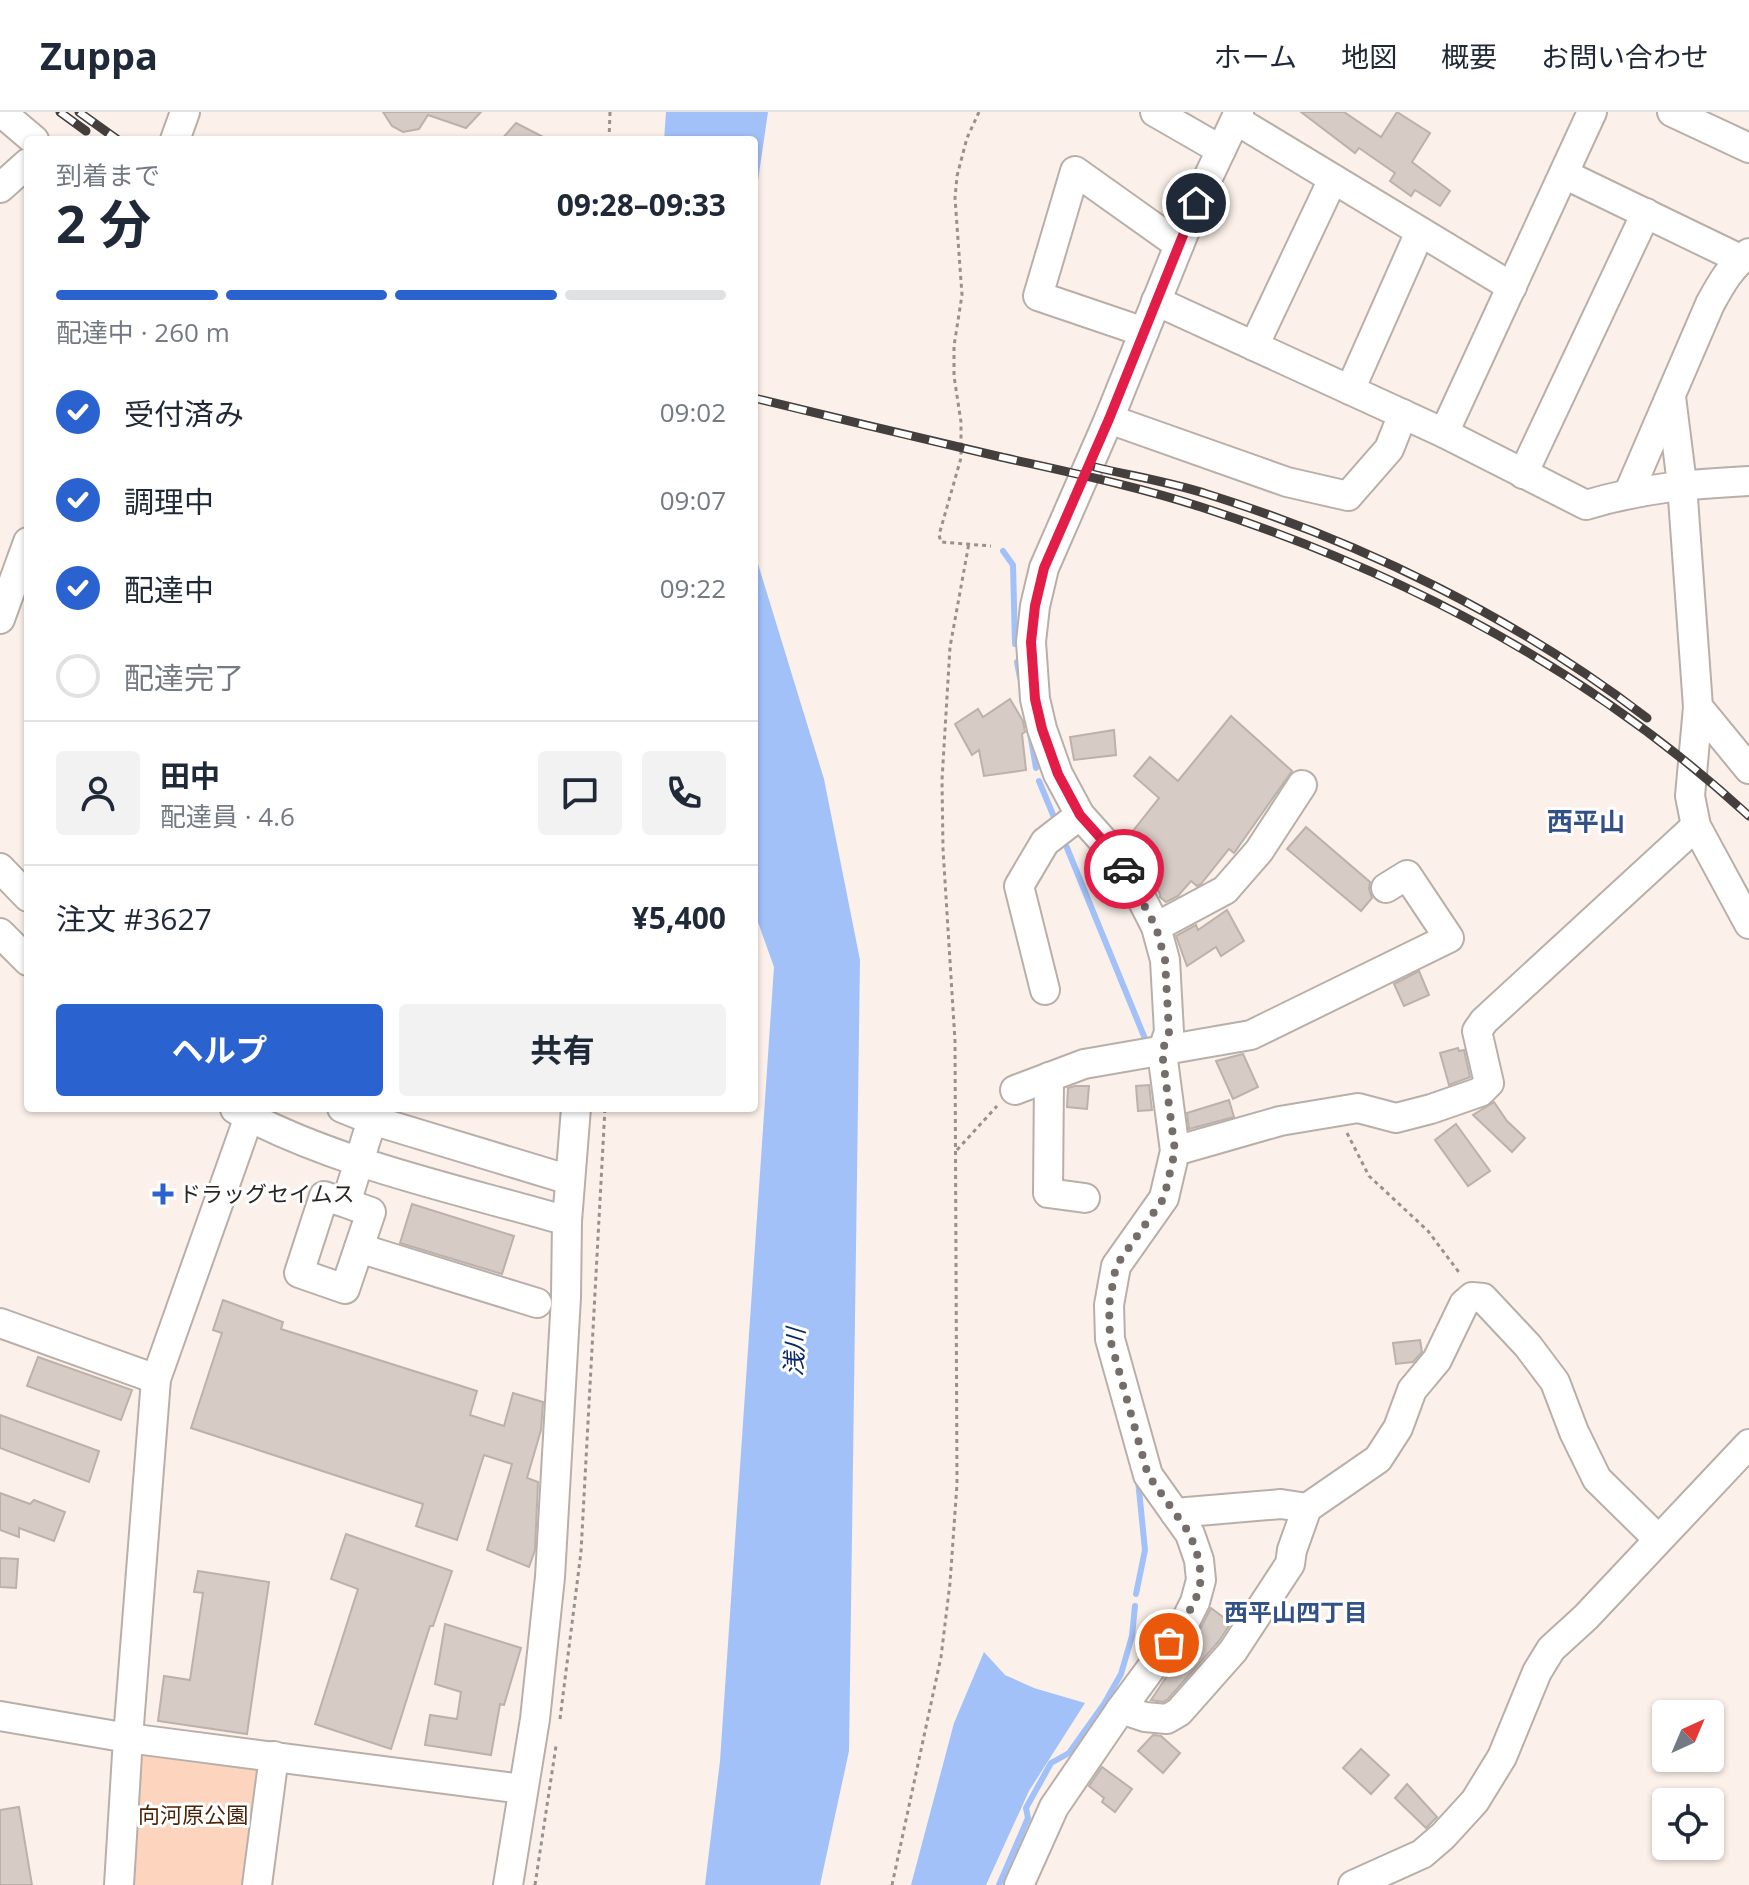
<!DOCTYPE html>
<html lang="ja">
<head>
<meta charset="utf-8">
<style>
	:root { --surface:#fff; --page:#f2f2f3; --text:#1f2937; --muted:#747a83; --line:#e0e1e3; --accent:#2a62d0 }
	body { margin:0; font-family:"Open Sans","Noto Sans JP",sans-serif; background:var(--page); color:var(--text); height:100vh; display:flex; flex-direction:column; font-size:30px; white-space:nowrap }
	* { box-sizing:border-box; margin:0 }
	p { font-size:26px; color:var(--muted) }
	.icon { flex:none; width:44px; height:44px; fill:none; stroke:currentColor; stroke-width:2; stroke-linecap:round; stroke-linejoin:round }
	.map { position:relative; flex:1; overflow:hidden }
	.side { position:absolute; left:24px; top:24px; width:734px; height:976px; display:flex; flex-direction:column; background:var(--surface); border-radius:8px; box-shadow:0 2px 6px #0004 }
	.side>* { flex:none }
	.needle { width:52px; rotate:44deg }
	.fabs { position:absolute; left:1652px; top:1588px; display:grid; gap:16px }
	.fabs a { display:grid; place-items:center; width:72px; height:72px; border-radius:8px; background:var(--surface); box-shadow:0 2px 6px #0004; font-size:40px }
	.pin { position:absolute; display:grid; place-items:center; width:68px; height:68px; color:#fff; margin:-34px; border:4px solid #fff; border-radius:50%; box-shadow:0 2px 8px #0007 }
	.courier { position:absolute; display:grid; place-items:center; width:80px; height:80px; margin:-40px; border:6px solid #e11d48; border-radius:50%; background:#fff; color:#222; box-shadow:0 2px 10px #0007 }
	.headline em { font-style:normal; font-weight:700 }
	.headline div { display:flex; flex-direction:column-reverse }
	.headline { display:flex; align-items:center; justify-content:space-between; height:136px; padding:0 32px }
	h1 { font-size:52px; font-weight:700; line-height:60px }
	.bar { display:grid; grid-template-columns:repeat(4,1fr); gap:12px 8px; align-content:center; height:96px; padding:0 32px }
	.bar i { height:10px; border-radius:6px; background:var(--line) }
	.bar .on { background:var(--accent) }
	.bar p { grid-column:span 4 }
	.line { display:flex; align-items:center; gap:20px; padding:0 32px; border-top:2px solid var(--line) }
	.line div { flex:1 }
	.round { display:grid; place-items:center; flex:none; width:84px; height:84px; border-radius:8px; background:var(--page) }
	ol { padding:0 32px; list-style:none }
	li { display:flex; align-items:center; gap:24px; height:88px }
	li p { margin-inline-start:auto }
	li .icon { padding:8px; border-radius:50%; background:var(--accent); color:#fff; stroke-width:4 }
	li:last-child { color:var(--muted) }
	li i { width:44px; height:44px; border:4px solid var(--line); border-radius:50% }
	.primary-button { display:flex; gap:16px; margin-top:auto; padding:16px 32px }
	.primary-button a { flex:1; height:92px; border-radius:8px; background:var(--accent); color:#fff; font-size:32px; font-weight:700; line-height:92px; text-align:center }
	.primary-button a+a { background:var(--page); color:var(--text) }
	header { display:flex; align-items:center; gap:48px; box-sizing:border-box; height:112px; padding:0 40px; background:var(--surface); border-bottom:2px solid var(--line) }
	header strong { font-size:38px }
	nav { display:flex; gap:44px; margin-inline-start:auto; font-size:28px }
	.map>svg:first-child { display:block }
	.green { fill:#fdd4bd }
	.water { fill:#a2c1f9 }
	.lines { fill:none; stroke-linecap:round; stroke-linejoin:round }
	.stream { stroke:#a2c1f9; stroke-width:6 }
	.building { fill:#d6cbc5; stroke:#bcb1ab; stroke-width:2 }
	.minor-casing { stroke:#b9afa9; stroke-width:32 }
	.path { stroke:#99928c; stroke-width:3; stroke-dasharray:4 4; stroke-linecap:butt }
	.minor { stroke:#fff; stroke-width:28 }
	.rail-casing { stroke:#443f3c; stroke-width:9 }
	.rail { stroke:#fff; stroke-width:6; stroke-dasharray:18; stroke-linecap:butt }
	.done { stroke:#746d69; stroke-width:8; stroke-dasharray:0 14.4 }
	.route { stroke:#e11d48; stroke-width:10 }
	.poi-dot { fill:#2a62d0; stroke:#fff; stroke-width:3 }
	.labels { text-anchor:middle; stroke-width:6; stroke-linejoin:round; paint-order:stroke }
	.poi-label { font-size:22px; fill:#2a2623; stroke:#fff; text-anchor:start }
	.park-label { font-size:22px; fill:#4c240a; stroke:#fff }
	.water-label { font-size:24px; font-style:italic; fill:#082867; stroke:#fff }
	.neighbourhood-label { font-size:24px; font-weight:bold; fill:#335189; stroke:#fff }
	.quarter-label { font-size:26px; font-weight:bold; fill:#335189; stroke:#fff }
</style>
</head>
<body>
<header>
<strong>Zuppa</strong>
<nav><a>ホーム</a><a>地図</a><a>概要</a><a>お問い合わせ</a></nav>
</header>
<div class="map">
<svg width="1749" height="1773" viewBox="0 0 1749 1773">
	<rect width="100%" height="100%" fill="#fcf1ea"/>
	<path class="green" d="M128 1626 274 1644 257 1773H119Z"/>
	<g class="water">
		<path d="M666 0H768L754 96V28H664Z"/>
		<path d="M754 439 824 667 860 848 849 1639 820 1773H705L720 1649 774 855 754 799Z"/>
		<path d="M984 1540 1005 1563 1034 1576 1085 1591 1029 1679 986 1773H911L954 1611Z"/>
	</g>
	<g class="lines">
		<g class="stream">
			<path d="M1003 439 1013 453 1015 532"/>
			<path d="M1017 550 1020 566"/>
			<path d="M1030 621 1036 656"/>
			<path d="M1039 669 1056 710"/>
			<path d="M1065 731 1148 934"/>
			<path d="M1136 1482 1145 1438 1138 1368"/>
			<path d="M999 1773 1028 1706 1026 1696 1051 1651 1069 1641 1104 1592 1121 1562 1132 1524 1135 1494"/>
		</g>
	</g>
	<g class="building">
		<path d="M383 0H481L466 16 428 3 419 17 403 20 392 14Z"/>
		<path d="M1301 0H1344L1381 25 1397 0 1430 21 1412 50 1450 79 1440 94 1415 78 1411 84 1390 69 1395 61 1359 36 1355 41Z"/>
		<path d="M516 11 549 28H501Z"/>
		<path d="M1010 587 1023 609 1025 620 1022 622 1026 658 984 664 979 638 972 643 955 612 978 597 983 605Z"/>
		<path d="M1231 604 1292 659 1234 741 1229 737 1201 772 1197 774 1191 769 1178 784 1166 790 1160 785V782L1149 763 1125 729 1159 686 1134 664 1150 645 1178 669Z"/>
		<path d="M1114 618 1116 643 1074 648 1070 625Z"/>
		<path d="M1306 715 1370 770 1369 777 1372 786 1361 799 1287 737Z"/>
		<path d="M1227 798 1244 829 1221 844 1216 835 1187 854 1176 824 1196 813 1198 818Z"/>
		<path d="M1419 859 1429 883 1404 894 1394 872Z"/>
		<path d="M1458 936 1459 939 1464 938 1470 965 1449 973 1440 941Z"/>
		<path d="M1243 942 1258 975 1233 987 1216 949Z"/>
		<path d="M1149 973 1152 998 1138 999 1136 974Z"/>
		<path d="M1075 974H1089L1087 997 1067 995 1068 976Z"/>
		<path d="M1229 988 1234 1005 1189 1017 1187 1001Z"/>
		<path d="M1494 990 1507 1009 1525 1026 1512 1040 1473 1003Z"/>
		<path d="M1456 1012 1490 1059 1468 1074 1435 1028Z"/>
		<path d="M412 1092 514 1124 502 1162 400 1131Z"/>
		<path d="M223 1188 283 1210 281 1217 477 1279 470 1303 504 1314 513 1281 543 1290 541 1318 527 1366 538 1370 535 1438 529 1455 487 1438 512 1352 484 1343 457 1428 416 1414 423 1392 191 1316 222 1221 213 1218Z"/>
		<path d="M1420 1228 1422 1240 1413 1250 1396 1252 1393 1231Z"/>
		<path d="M38 1245 132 1278 121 1308 27 1274Z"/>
		<path d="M0 1303 99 1339 89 1370 0 1336Z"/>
		<path d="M0 1381 30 1392 34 1388 65 1400 54 1429 19 1416V1425L0 1418Z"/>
		<path d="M346 1422 452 1459 433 1514H430L391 1637 315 1612 358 1477 331 1467Z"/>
		<path d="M0 1446 18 1447 16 1476 0 1475Z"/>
		<path d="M198 1459 269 1470 247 1622 158 1609 164 1564 190 1568 203 1481 194 1480Z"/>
		<path d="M1211 1496 1231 1511 1219 1529 1168 1587 1163 1590 1151 1588 1179 1546 1201 1521 1199 1519Z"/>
		<path d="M445 1512 521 1536 504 1593 500 1592 491 1643 425 1633 430 1603 457 1607 461 1580 435 1572Z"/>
		<path d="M1153 1623 1161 1624 1180 1641 1163 1661 1138 1639Z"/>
		<path d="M1361 1637 1389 1663 1371 1682 1343 1656Z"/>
		<path d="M1102 1655 1132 1677 1115 1700 1102 1690 1104 1686 1089 1674Z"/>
		<path d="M1407 1672 1437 1705 1426 1716 1395 1686Z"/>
		<path d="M19 1695 32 1773H0V1698Z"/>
	</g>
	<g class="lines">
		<g class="minor-casing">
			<g id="minor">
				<path d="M1 0 34 28"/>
				<path d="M1155 0 1221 38"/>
				<path d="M1672 0 1749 36"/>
				<path d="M1236 8 1512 175"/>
				<path d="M175 28 185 0"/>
				<path d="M1564 62 1740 147"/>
				<path d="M0 76 28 51"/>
				<path d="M1156 189 1444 321 1586 393C1642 376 1691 372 1749 369"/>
				<path d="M1144 220 1038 184 1075 59 1179 133"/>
				<path d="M1254 234 1333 67"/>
				<path d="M1350 278 1420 120"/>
				<path d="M1671 285 1682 372 1698 595 1749 657"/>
				<path d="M1109 307 1287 370 1348 384 1389 337 1403 302"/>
				<path d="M1444 321 1592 0"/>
				<path d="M1523 362 1646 101"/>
				<path d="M1629 380 1710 192C1721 172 1730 155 1749 141"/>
				<path d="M0 507 28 430"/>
				<path d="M1698 595 1690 684 1696 714 1749 812"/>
				<path d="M0 756 28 785"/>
				<path d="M1156 815 1225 778 1259 739 1302 673"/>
				<path d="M0 821 28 849"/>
				<path d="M1045 878 1019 774 1045 730 1080 703"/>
				<path d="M1049 965 1048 1081 1085 1086"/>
				<path d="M1015 978 1084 952 1251 923 1449 826 1407 763 1386 776"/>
				<path d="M342 996 372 1008 570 1068"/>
				<path d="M235 997C331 1051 461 1078 567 1109"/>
				<path d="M1175 1039 1280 1009 1358 996 1396 1006 1431 997 1480 980 1489 971 1477 919 1484 909 1696 714"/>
				<path d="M346 1091 324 1084 299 1161 345 1177 371 1100 346 1091 372 1008"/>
				<path d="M359 1136 537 1191"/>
				<path d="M0 1211 156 1267"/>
				<path d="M1175 1401 1281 1392 1307 1396"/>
				<path d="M1121 1597 1145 1605 1167 1607 1179 1600 1233 1539 1290 1452 1292 1438 1307 1396 1378 1347 1398 1316 1412 1278 1437 1248 1464 1192 1472 1185 1483 1186 1528 1234 1555 1270 1574 1320 1597 1367 1658 1427"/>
				<path d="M0 1604 128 1626 522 1677"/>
				<path d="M119 1773 128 1626 156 1267 252 996"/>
				<path d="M257 1773 274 1644"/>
				<path d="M508 1773 535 1607 550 1465 566 1185 567 1109 576 996"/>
				<path d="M1019 1773 1054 1695 1121 1597 1185 1510 1195 1490 1201 1468 1199 1448 1190 1422 1148 1363 1110 1227 1109 1193 1116 1154 1164 1086 1175 1039 1162 940 1169 920 1165 848 1156 815 1133 770 1106 732 1080 703 1058 662 1042 617 1035 587 1031 530 1035 494 1044 456 1109 307 1196 91 1239 0"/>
				<path d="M1353 1773 1422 1742 1443 1724 1475 1689 1502 1645 1537 1560 1551 1537 1586 1505 1749 1332"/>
			</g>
		</g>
		<g class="path">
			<path d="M979 0 967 26 957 64 955 86 962 183 954 234V264L961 310V346L939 423 941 430 991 434"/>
			<path d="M609 28 610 0"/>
			<path d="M1347 1021 1369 1064 1428 1119 1461 1163"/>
			<path d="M957 1038 997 994"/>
			<path d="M560 1607 581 1440 605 996"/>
			<path d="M535 1773 556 1634"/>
			<path d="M892 1773 941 1545 950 1471 957 1372 955 929 943 737 942 668 950 535 969 431"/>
		</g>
		<use href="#minor" class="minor"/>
		<g class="rail-casing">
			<g id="rail">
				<path d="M60 0 86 19"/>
				<path d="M79 0 118 28"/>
				<path d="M754 286C836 306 919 326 1001 345 1068 360 1136 374 1201 395 1403 460 1592 560 1749 704"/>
				<path d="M1095 355C1132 364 1170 370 1207 382 1364 431 1516 506 1647 606"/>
			</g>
		</g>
		<use href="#rail" class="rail"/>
	</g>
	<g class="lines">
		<path class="done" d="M1124 757 1156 815 1165 848 1169 920 1162 940 1175 1039 1164 1086 1116 1154 1109 1193 1110 1227 1148 1363 1190 1422 1199 1448 1201 1468 1195 1490 1169 1531"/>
		<path class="route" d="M1124 757 1106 732 1080 703 1058 662 1042 617 1035 587 1031 530 1035 494 1044 456 1109 307 1196 91"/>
	</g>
	<path class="poi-dot" d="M159 1070h8v8h8v8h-8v8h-8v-8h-8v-8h8z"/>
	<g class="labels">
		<g class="poi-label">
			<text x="179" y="1090">ドラッグセイムス</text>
		</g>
		<g class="park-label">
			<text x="193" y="1711">向河原公園</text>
		</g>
		<g class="water-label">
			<text transform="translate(795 1240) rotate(-87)" y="8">浅川</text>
		</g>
		<g class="neighbourhood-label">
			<text x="1296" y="1509">西平山四丁目</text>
		</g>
		<g class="quarter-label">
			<text x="1586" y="719">西平山</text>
		</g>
	</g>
</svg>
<div class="fabs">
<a><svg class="needle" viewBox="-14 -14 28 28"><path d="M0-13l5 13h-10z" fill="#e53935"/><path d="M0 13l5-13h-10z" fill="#747a83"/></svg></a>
<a><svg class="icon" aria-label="locate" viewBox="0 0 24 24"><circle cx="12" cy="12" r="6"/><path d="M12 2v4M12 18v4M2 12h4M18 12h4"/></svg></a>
</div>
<div class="pin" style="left:1169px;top:1531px;background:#ea580c"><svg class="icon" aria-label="bag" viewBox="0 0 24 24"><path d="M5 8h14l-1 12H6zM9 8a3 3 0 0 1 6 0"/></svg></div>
<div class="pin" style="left:1196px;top:91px;background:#1f2937"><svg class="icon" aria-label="home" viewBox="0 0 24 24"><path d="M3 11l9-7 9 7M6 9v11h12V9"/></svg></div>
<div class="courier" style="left:1124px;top:757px"><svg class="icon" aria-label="car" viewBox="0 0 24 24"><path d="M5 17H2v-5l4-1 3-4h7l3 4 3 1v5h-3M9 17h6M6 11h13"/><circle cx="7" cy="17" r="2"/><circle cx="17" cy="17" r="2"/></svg></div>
<section class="side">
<div class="headline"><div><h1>2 分</h1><p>到着まで</p></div><em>09:28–09:33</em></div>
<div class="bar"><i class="on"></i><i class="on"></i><i class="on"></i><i></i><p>配達中 · 260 m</p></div>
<ol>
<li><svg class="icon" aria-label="check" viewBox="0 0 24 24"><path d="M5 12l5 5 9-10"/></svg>受付済み<p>09:02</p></li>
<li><svg class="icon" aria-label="check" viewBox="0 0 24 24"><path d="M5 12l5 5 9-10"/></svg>調理中<p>09:07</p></li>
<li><svg class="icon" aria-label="check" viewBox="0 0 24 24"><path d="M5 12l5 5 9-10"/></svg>配達中<p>09:22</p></li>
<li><i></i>配達完了</li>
</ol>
<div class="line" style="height:144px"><a class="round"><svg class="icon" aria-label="person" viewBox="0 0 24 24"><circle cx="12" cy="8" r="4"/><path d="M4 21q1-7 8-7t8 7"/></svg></a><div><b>田中</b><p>配達員 · 4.6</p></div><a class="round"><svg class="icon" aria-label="chat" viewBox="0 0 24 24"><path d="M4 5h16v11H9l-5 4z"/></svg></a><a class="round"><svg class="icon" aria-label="phone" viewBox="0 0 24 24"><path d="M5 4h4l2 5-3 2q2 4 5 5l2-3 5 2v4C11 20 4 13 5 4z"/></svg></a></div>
<div class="line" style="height:104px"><div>注文 #3627</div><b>¥5,400</b></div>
<div class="primary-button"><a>ヘルプ</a><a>共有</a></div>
</section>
</div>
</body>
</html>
